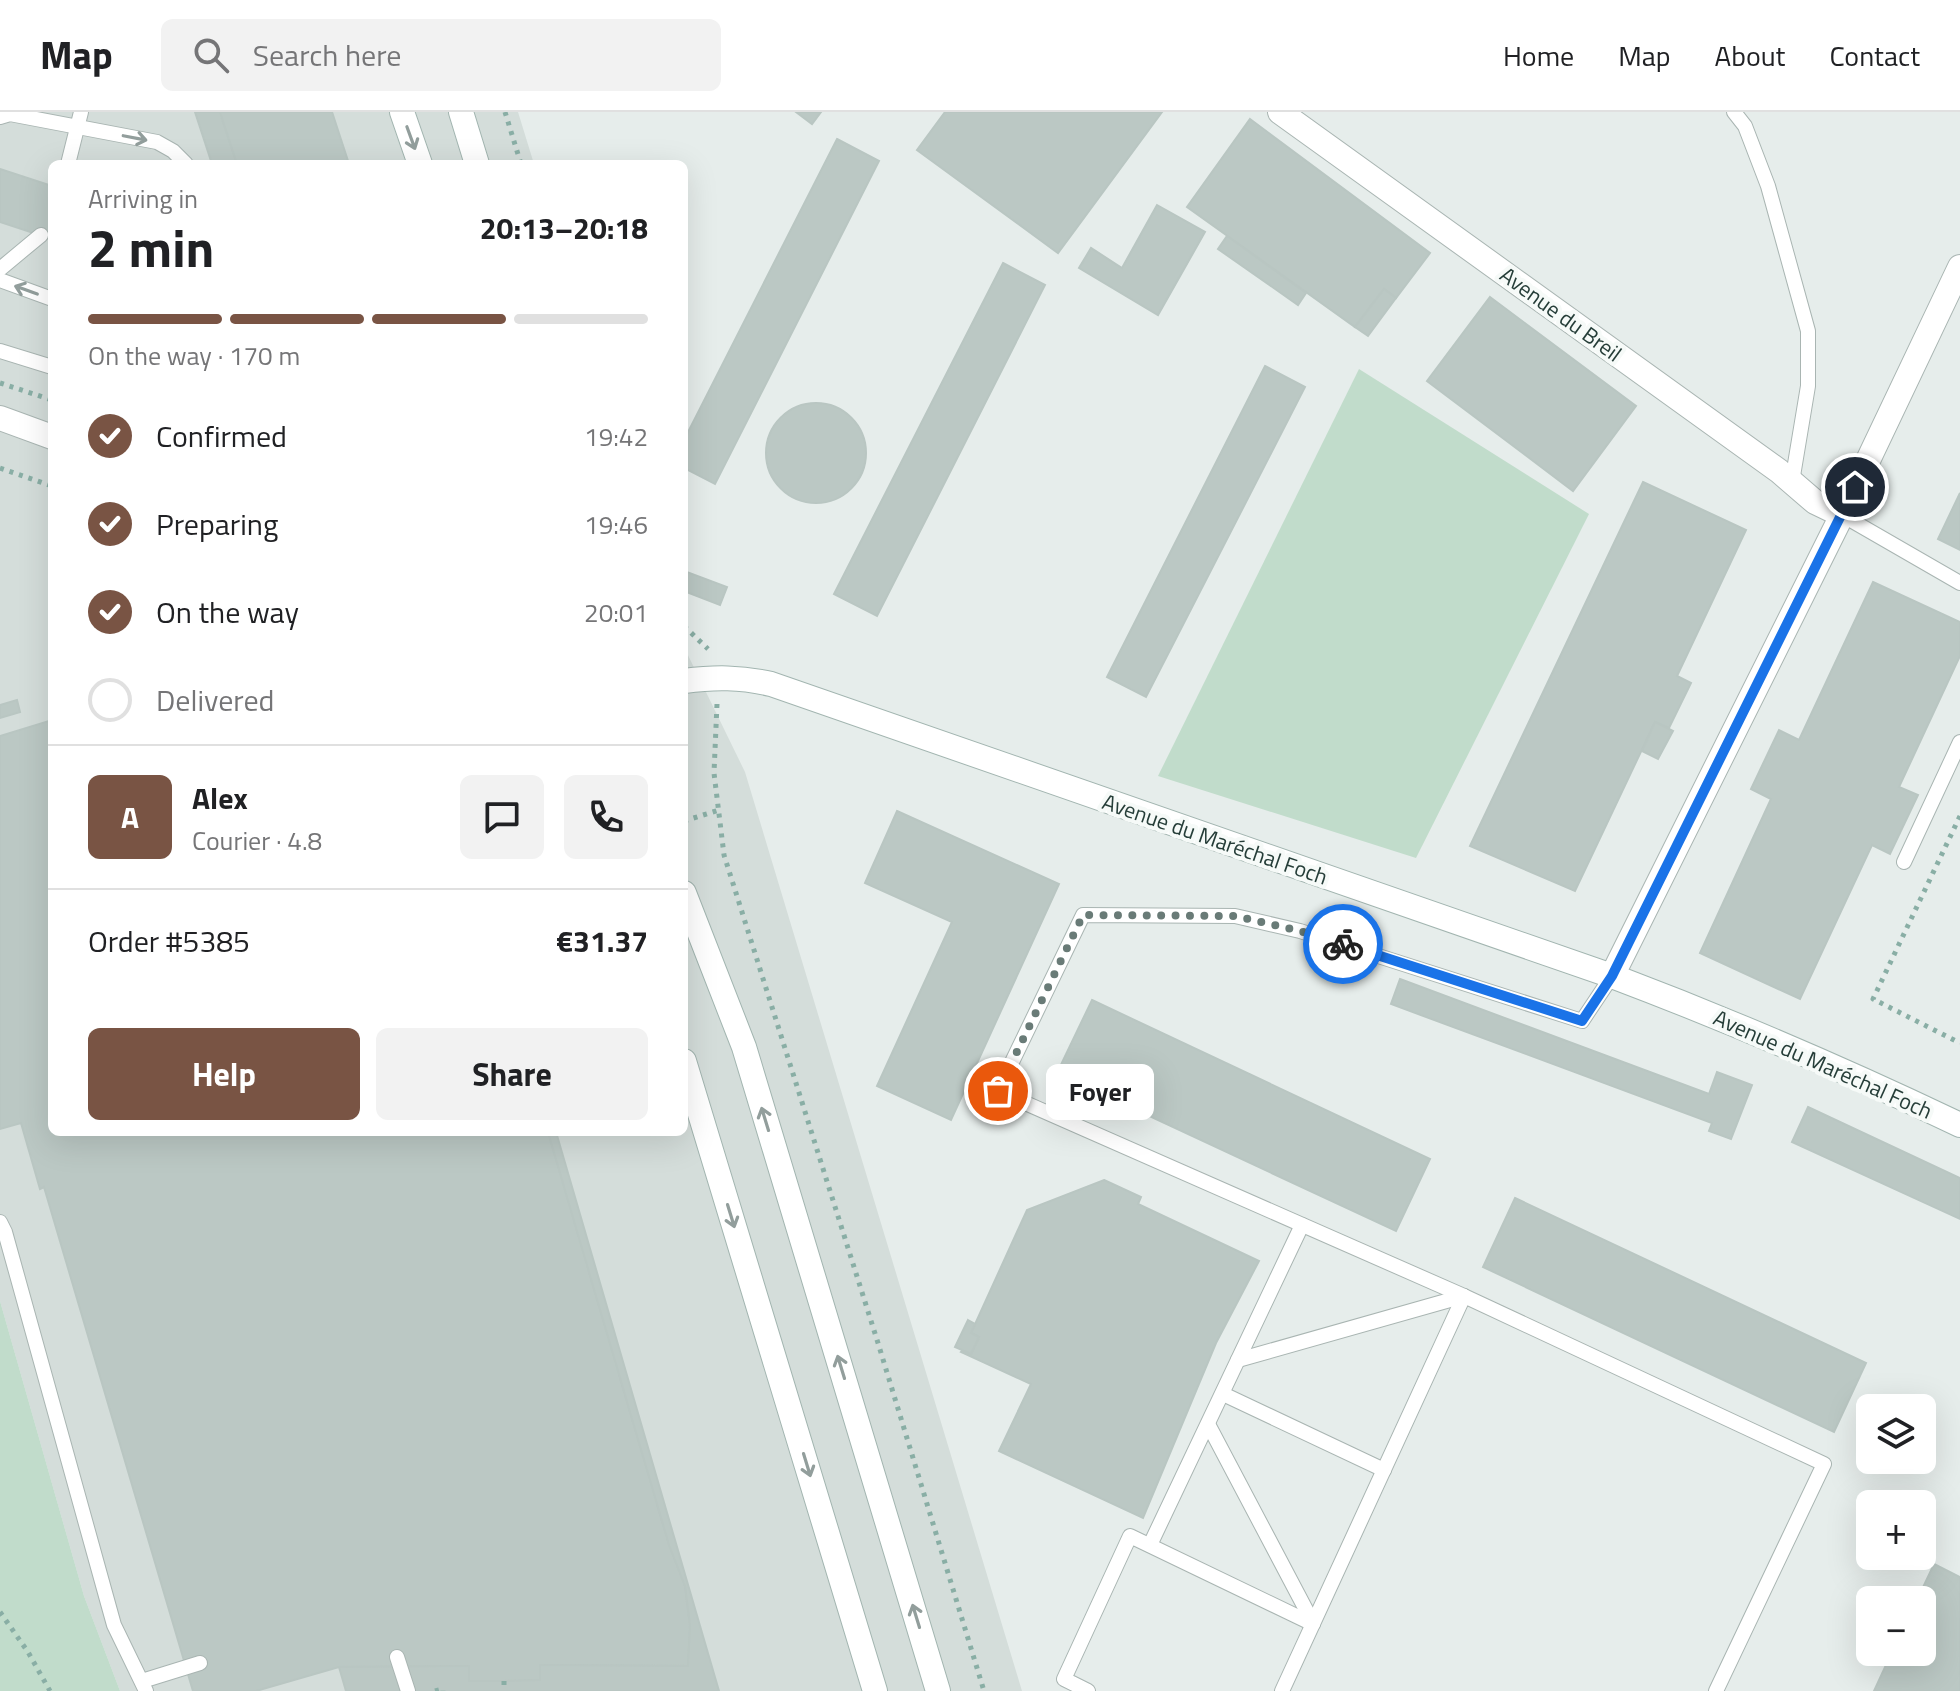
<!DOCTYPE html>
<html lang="en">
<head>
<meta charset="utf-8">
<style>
	:root { --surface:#fff; --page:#f2f2f2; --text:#202124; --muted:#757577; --line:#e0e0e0; --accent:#795444 }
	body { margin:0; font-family:"Titillium Web",sans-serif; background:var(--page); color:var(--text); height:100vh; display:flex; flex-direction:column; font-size:30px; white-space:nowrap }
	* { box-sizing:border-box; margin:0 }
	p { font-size:26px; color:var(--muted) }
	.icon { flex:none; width:44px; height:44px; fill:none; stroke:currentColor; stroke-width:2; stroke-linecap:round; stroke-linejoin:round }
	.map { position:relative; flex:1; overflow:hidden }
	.drawer { position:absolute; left:48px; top:48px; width:640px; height:976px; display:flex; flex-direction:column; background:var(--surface); border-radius:12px; box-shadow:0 8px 32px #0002 }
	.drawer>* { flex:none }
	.tools { position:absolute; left:1856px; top:1282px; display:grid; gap:16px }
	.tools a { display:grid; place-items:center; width:80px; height:80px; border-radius:12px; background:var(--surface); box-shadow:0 8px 32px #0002; font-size:40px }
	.pin { position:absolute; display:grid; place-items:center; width:68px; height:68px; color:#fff; margin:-34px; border:4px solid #fff; border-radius:50%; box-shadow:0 2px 8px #0007 }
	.courier { position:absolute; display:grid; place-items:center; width:80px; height:80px; margin:-40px; border:6px solid #1a73e8; border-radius:50%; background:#fff; color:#222; box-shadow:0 2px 10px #0007 }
	.bubble { position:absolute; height:56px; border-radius:12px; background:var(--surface); box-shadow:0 8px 32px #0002; font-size:26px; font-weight:700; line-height:56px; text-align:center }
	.head em { font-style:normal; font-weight:700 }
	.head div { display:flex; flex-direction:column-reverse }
	.head { display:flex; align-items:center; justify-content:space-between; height:136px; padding:0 40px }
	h1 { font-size:52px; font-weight:700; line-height:60px }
	.bar { display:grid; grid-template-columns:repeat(4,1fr); gap:12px 8px; align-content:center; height:96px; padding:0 40px }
	.bar i { height:10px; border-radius:6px; background:var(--line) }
	.bar .on { background:var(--accent) }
	.bar p { grid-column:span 4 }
	.line { display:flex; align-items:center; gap:20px; padding:0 40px; border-top:2px solid var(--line) }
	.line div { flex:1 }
	.round { display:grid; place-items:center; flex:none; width:84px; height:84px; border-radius:12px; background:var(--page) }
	ol { padding:0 40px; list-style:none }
	li { display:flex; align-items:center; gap:24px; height:88px }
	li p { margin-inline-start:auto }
	li .icon { padding:8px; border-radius:50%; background:var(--accent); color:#fff; stroke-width:4 }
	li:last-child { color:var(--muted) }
	li i { width:44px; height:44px; border:4px solid var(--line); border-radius:50% }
	.button { display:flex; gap:16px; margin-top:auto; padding:16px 40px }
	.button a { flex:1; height:92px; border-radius:12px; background:var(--accent); color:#fff; font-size:32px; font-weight:700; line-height:92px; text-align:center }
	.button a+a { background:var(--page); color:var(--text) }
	header { display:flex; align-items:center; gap:48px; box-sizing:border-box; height:112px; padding:0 40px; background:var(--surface); border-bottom:2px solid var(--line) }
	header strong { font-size:38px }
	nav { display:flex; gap:44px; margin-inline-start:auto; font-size:28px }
	.search { width:560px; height:72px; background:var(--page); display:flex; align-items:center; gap:20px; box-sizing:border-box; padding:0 28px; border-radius:12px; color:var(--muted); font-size:30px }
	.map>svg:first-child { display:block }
	.built { fill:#d4ddda }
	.green { fill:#c1dccb }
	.building { fill:#bbc8c4; stroke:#b9c6c2; stroke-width:2 }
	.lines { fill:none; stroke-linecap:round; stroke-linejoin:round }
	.lane-casing { stroke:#a9b5b2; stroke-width:16 }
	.street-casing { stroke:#a9b5b2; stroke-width:26 }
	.secondary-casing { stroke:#a2b5b0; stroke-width:26 }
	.path { stroke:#89aea5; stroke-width:5; stroke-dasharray:4 6; stroke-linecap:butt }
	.lane { stroke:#fff; stroke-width:14 }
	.street { stroke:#fff; stroke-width:24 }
	.secondary { stroke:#fff; stroke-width:24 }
	.oneway { stroke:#929e9c }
	.done { stroke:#697b77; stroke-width:8; stroke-dasharray:0 14.4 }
	.route { stroke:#1a73e8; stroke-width:10 }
	.labels { text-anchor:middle; stroke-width:8; stroke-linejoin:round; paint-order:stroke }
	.street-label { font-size:22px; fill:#263e39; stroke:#f6faf8 }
</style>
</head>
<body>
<header>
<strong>Map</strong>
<div class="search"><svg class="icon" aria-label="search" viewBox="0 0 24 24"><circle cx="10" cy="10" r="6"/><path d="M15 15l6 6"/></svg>Search here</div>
<nav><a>Home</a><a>Map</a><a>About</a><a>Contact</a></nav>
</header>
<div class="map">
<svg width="1960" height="1579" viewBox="0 0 1960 1579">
	<rect width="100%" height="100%" fill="#e6edeb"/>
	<path class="built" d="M0 0H518L534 52H52V1020H684V535L745 660 1022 1579H120L84 1484 0 1189Z"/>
	<g class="green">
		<path d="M1359 257 1589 402 1416 746 1158 664Z"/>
		<path d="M0 1189 84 1484 120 1579H0Z"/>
	</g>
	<g class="building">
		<path d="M195 0H220L237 52H212Z"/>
		<path d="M220 0H332L349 52H237Z"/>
		<path d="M796 0H821L812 12Z"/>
		<path d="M945 0H1162L1058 141 917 38Z"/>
		<path d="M1250 7 1430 141 1396 186 1384 177 1355 215 1187 95Z"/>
		<path d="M837 27 879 49 715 372 684 356V328Z"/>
		<path d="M0 57 52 74V127L0 110Z"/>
		<path d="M1157 93 1205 120 1158 203 1079 156 1091 136 1122 156Z"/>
		<path d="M1227 124 1306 181 1298 193 1218 137Z"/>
		<path d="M1003 151 1045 173 877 504 834 482Z"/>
		<path d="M1384 177 1396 186 1368 224 1355 215Z"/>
		<path d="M1490 185 1636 294 1573 379 1427 269Z"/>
		<path d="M1265 254 1305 275 1146 585 1107 565Z"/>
		<circle cx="816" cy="341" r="50"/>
		<path d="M1643 370 1746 418 1677 564 1691 571 1669 616 1655 610 1575 779 1470 734Z"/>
		<path d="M1960 381V438L1938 427Z"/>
		<path d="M684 459 727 475 720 493 684 479Z"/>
		<path d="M1873 470 1960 510V544L1899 675 1918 683 1890 742 1872 733 1800 887 1700 841 1771 687 1751 677 1779 618 1799 628Z"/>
		<path d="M17 588 20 600 0 606V593Z"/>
		<path d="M52 608V1020H548L669 1433 685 1474 690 1513 688 1554 540 1553V1568L504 1569H469V1554L339 1555 256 1579H193L44 1075 40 1077 21 1011 0 1017V624Z"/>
		<path d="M1655 610 1673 619 1658 647 1642 639Z"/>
		<path d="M897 699 1059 772 951 1008 877 974 952 810 865 771Z"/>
		<path d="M1400 867 1709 982 1717 960 1752 973 1731 1027 1709 1019 1712 1011 1391 892Z"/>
		<path d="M1092 888 1430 1047 1396 1119 1057 961Z"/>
		<path d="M1808 995 1960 1066V1107L1792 1030Z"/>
		<path d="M548 1020H556L719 1579H346L339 1555 469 1554V1569H504L540 1568V1553L688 1554 690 1513 685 1474 669 1433Z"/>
		<path d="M1104 1068 1141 1085 1138 1092 1259 1149 1216 1231 1143 1406 999 1339 1031 1272 961 1240 963 1238 971 1242 979 1225 971 1221 1027 1098Z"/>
		<path d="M1515 1086 1866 1251 1834 1320 1483 1155Z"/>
		<path d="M968 1208 975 1212 971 1221 979 1225 971 1242 955 1235Z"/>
		<path d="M1934 1452 1960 1465V1579H1874L1892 1540H1922V1488H1917Z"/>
	</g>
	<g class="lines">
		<g class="lane-casing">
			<g id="lane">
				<path d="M1734 0 1745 14 1768 74 1808 219V274L1792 370"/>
				<path d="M0 5 10 2 157 30 173 39 186 52"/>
				<path d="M68 52 81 0"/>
				<path d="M0 157 41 123"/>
				<path d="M0 168 52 187"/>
				<path d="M0 239 52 255"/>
				<path d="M1842 403 1960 471"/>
				<path d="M1904 750 1960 630"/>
				<path d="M1612 864 1582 909 1300 819 1235 804 1083 803 998 979 1464 1184 1824 1352 1716 1579"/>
				<path d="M0 1110 5 1120 114 1513 146 1579"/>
				<path d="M1238 1248 1464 1184"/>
				<path d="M1223 1282 1384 1358"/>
				<path d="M1208 1312 1313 1511"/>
				<path d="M1150 1433 1302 1113"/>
				<path d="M397 1545 408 1579"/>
				<path d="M142 1569 200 1551"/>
				<path d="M1088 1579 1064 1567 1130 1424 1313 1512"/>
				<path d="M1282 1579 1464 1184"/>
			</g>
		</g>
		<g class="street-casing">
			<g id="street">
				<path d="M1280 0 1779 359 1815 390 1842 403"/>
				<path d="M0 306 52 325"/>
				<path d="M1612 864 1842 403 1960 155"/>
			</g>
		</g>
		<g class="secondary-casing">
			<g id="secondary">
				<path d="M402 0 420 52"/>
				<path d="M461 0 477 52"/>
				<path d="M684 569C715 565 740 565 771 572L1612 864C1731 909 1845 958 1960 1013"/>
				<path d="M684 781 744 935 938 1579"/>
				<path d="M684 949 875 1579"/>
			</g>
		</g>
		<g class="path">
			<path d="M505 0 521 52"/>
			<path d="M0 271 52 288"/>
			<path d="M0 356 52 374"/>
			<path d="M684 514 708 537"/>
			<path d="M717 592 714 661 724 743 878 1231 984 1579"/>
			<path d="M1960 704 1873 887 1960 931"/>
			<path d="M684 709 719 698"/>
			<path d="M0 1500 28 1540 50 1579"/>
			<path d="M504 1569V1579"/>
			<path d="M435 1579 443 1577V1579"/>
		</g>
		<use href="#lane" class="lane"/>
		<use href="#street" class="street"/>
		<use href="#secondary" class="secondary"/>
	</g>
	<defs><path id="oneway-shaft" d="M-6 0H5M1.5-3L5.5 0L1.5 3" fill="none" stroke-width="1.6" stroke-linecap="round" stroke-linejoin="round" transform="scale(2)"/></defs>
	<g class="oneway">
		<use href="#oneway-shaft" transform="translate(135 26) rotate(11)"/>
		<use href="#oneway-shaft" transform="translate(411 26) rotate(70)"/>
		<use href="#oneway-shaft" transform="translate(26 178) rotate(-160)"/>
		<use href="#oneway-shaft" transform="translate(765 1007) rotate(-107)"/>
		<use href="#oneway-shaft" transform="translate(731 1104) rotate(73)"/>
		<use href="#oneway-shaft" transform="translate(841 1255) rotate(-107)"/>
		<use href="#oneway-shaft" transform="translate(807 1353) rotate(73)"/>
		<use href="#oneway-shaft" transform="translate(916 1504) rotate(-107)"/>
	</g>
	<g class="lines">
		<path class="done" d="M998 979 1083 803 1235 804 1300 819 1343 832"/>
		<path class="route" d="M1343 832 1582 909 1612 864 1855 375"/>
	</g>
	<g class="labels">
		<g class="street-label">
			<text transform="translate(1561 202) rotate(36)" y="8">Avenue du Breil</text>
			<text transform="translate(1215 727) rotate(19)" y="8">Avenue du Maréchal Foch</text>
			<text transform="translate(1823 952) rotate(24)" y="8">Avenue du Maréchal Foch</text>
		</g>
	</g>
</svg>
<div class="tools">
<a><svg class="icon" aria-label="layers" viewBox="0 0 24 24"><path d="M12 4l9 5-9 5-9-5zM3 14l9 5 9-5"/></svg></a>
<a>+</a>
<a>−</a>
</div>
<div class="pin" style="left:998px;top:979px;background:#ea580c"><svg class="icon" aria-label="bag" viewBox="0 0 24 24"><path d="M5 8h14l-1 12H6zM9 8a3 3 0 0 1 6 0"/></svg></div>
<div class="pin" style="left:1855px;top:375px;background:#1f2937"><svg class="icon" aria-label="home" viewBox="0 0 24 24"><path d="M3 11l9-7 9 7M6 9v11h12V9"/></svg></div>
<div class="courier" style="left:1343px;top:832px"><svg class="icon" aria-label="bike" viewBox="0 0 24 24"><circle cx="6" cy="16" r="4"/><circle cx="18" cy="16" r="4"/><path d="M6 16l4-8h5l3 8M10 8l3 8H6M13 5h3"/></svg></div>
<div class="bubble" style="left:1046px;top:952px;width:108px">Foyer</div>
<section class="drawer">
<div class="head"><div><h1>2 min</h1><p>Arriving in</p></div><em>20:13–20:18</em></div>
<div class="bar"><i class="on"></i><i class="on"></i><i class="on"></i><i></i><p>On the way · 170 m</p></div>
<ol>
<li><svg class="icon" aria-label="check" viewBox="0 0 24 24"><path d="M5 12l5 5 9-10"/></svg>Confirmed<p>19:42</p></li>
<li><svg class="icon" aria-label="check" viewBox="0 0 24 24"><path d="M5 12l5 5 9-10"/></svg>Preparing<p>19:46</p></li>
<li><svg class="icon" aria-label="check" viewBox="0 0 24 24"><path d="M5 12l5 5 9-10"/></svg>On the way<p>20:01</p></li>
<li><i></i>Delivered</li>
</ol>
<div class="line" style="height:144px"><b class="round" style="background:var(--accent);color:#fff">A</b><div><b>Alex</b><p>Courier · 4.8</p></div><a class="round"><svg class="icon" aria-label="chat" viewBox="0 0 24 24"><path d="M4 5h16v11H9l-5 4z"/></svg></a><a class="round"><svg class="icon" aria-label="phone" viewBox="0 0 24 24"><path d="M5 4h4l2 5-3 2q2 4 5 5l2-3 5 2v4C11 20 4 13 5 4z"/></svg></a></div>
<div class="line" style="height:104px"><div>Order #5385</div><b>€31.37</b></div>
<div class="button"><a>Help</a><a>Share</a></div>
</section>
</div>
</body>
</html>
